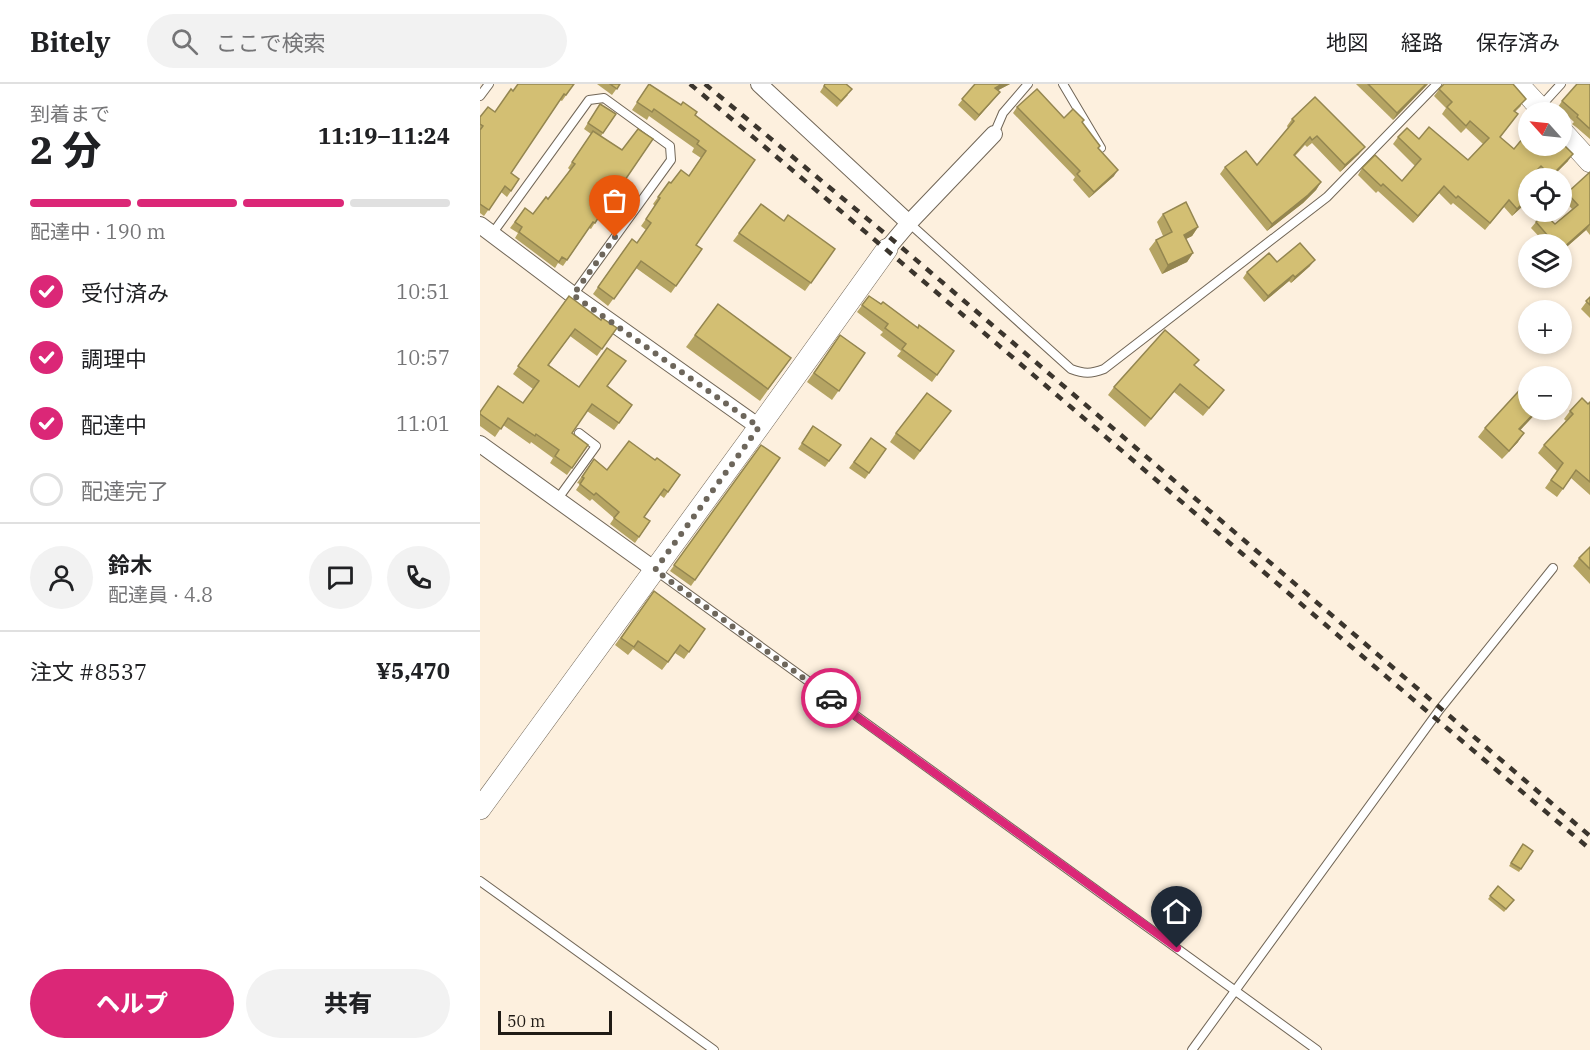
<!DOCTYPE html>
<html lang="ja">
<head>
<meta charset="utf-8">
<style>
	:root { --surface:#fff; --page:#f2f2f2; --text:#202124; --muted:#757577; --line:#e0e0e0; --accent:#db2777 }
	body { margin:0; font-family:"IBM Plex Serif","Noto Sans JP",serif; background:var(--page); color:var(--text); height:100vh; display:flex; flex-direction:column; font-size:22px; white-space:nowrap }
	* { box-sizing:border-box; margin:0 }
	p { font-size:20px; color:var(--muted) }
	.icon { flex:none; width:33px; height:33px; fill:none; stroke:currentColor; stroke-width:2; stroke-linecap:round; stroke-linejoin:round }
	.map { position:relative; flex:1; overflow:hidden }
	.sheet { display:flex; flex-direction:column; background:var(--surface); width:480px }
	.sheet>* { flex:none }
	.needle { width:39px; rotate:297deg }
	.controls { position:absolute; left:1038px; top:18px; display:grid; gap:12px }
	.controls a { display:grid; place-items:center; width:54px; height:54px; border-radius:50%; background:var(--surface); box-shadow:0 3px 9px #0003; font-size:30px }
	.scale { position:absolute; left:18px; bottom:15px; width:114px; box-sizing:border-box; padding-left:6px; border:3px solid #201b15; border-top:0; font-size:16px; line-height:21px; white-space:nowrap; color:#201b15; -webkit-text-stroke:4px #fdf0de; paint-order:stroke }
	.pin { position:absolute; display:grid; place-items:center; width:51px; height:51px; color:#fff; margin:-62px -26px; border-radius:50% 50% 50% 0; rotate:-45deg; box-shadow:0 0 6px #0007 }
	.pin .icon { rotate:45deg }
	.courier { position:absolute; display:grid; place-items:center; width:60px; height:60px; margin:-30px; border:4px solid #db2777; border-radius:50%; background:#fff; color:#222; box-shadow:0 2px 8px #0007 }
	.headline em { font-style:normal; font-weight:800 }
	.headline div { display:flex; flex-direction:column-reverse }
	.headline { display:flex; align-items:center; justify-content:space-between; height:102px; padding:0 30px }
	h1 { font-size:39px; font-weight:800; line-height:45px }
	.bar { display:grid; grid-template-columns:repeat(4,1fr); gap:9px 6px; align-content:center; height:72px; padding:0 30px }
	.bar i { height:8px; border-radius:4px; background:var(--line) }
	.bar .active { background:var(--accent) }
	.bar p { grid-column:span 4 }
	.line { display:flex; align-items:center; gap:15px; padding:0 30px; border-top:2px solid var(--line) }
	.line div { flex:1 }
	.round { display:grid; place-items:center; flex:none; width:63px; height:63px; border-radius:32px; background:var(--page) }
	ol { padding:0 30px; list-style:none }
	li { display:flex; align-items:center; gap:18px; height:66px }
	li p { margin-inline-start:auto }
	li .icon { padding:6px; border-radius:50%; background:var(--accent); color:#fff; stroke-width:4 }
	li:last-child { color:var(--muted) }
	li i { width:33px; height:33px; border:3px solid var(--line); border-radius:50% }
	.button { display:flex; gap:12px; margin-top:auto; padding:12px 30px }
	.button a { flex:1; height:69px; border-radius:36px; background:var(--accent); color:#fff; font-size:24px; font-weight:800; line-height:69px; text-align:center }
	.button a+a { background:var(--page); color:var(--text) }
	header { display:flex; align-items:center; gap:36px; box-sizing:border-box; height:84px; padding:0 30px; background:var(--surface); border-bottom:2px solid var(--line) }
	header strong { font-size:28px }
	nav { display:flex; gap:33px; margin-inline-start:auto; font-size:21px }
	.search { width:420px; height:54px; background:var(--page); display:flex; align-items:center; gap:15px; box-sizing:border-box; padding:0 21px; border-radius:33px; color:var(--muted); font-size:22px }
	main { display:flex; flex:1; min-height:0 }
	.map>svg:first-child { display:block }
	.lines { fill:none; stroke-linecap:round; stroke-linejoin:round }
	.service-casing { stroke:#716657; stroke-width:10 }
	.minor-casing { stroke:#716657; stroke-width:18 }
	.tertiary-casing { stroke:#716657; stroke-width:22 }
	.service { stroke:#fff; stroke-width:8 }
	.minor { stroke:#fff; stroke-width:16 }
	.tertiary { stroke:#fff; stroke-width:21 }
	.rail { stroke:#3b352d; stroke-width:4.5; stroke-dasharray:8 8; stroke-linecap:butt }
	.wall { fill:#b5a463 }
	.shaded-wall { fill:#948650 }
	.building { fill:#d3bf73; stroke:#948650; stroke-width:1.5 }
	.done { stroke:#6d665b; stroke-width:6; stroke-dasharray:0 10.8 }
	.route { stroke:#db2777; stroke-width:8 }
</style>
</head>
<body>
<header>
<strong>Bitely</strong>
<div class="search"><svg class="icon" aria-label="search" viewBox="0 0 24 24"><circle cx="10" cy="10" r="6"/><path d="M15 15l6 6"/></svg>ここで検索</div>
<nav><a>地図</a><a>経路</a><a>保存済み</a></nav>
</header>
<main>
<section class="sheet">
<div class="headline"><div><h1>2 分</h1><p>到着まで</p></div><em>11:19–11:24</em></div>
<div class="bar"><i class="active"></i><i class="active"></i><i class="active"></i><i></i><p>配達中 · 190 m</p></div>
<ol>
<li><svg class="icon" aria-label="check" viewBox="0 0 24 24"><path d="M5 12l5 5 9-10"/></svg>受付済み<p>10:51</p></li>
<li><svg class="icon" aria-label="check" viewBox="0 0 24 24"><path d="M5 12l5 5 9-10"/></svg>調理中<p>10:57</p></li>
<li><svg class="icon" aria-label="check" viewBox="0 0 24 24"><path d="M5 12l5 5 9-10"/></svg>配達中<p>11:01</p></li>
<li><i></i>配達完了</li>
</ol>
<div class="line" style="height:108px"><a class="round"><svg class="icon" aria-label="person" viewBox="0 0 24 24"><circle cx="12" cy="8" r="4"/><path d="M4 21q1-7 8-7t8 7"/></svg></a><div><b>鈴木</b><p>配達員 · 4.8</p></div><a class="round"><svg class="icon" aria-label="chat" viewBox="0 0 24 24"><path d="M4 5h16v11H9l-5 4z"/></svg></a><a class="round"><svg class="icon" aria-label="phone" viewBox="0 0 24 24"><path d="M5 4h4l2 5-3 2q2 4 5 5l2-3 5 2v4C11 20 4 13 5 4z"/></svg></a></div>
<div class="line" style="height:78px"><div>注文 #8537</div><b>¥5,470</b></div>
<div class="button"><a>ヘルプ</a><a>共有</a></div>
</section>
<div class="map">
<svg width="1110" height="966" viewBox="0 0 1110 966">
	<rect width="100%" height="100%" fill="#fdf0de"/>
	<g class="lines">
		<g class="service-casing">
			<g id="service">
				<path d="M583 0 621 64"/>
				<path d="M0 12 9 0"/>
				<path d="M1060 23 1081 0"/>
				<path d="M514 50 523 29 548 0"/>
				<path d="M429 139 591 285C604 290 611 290 624 285L847 113 957 0"/>
				<path d="M12 150 109 16 124 14 190 62 191 76 93 211"/>
				<path d="M77 416 116 362 99 349"/>
				<path d="M175 486 837 966"/>
				<path d="M0 797 234 966"/>
				<path d="M712 966 960 625 1073 484"/>
			</g>
		</g>
		<g class="minor-casing">
			<g id="minor">
				<path d="M279 0 429 139"/>
				<path d="M0 141 93 211 279 343"/>
				<path d="M407 165 429 139 514 50"/>
				<path d="M0 360 175 486"/>
			</g>
		</g>
		<g class="tertiary-casing">
			<g id="tertiary">
				<path d="M1038 0 1064 28"/>
				<path d="M1082 47 1110 78"/>
				<path d="M0 725 279 343 407 165"/>
			</g>
		</g>
		<use href="#service" class="service"/>
		<use href="#minor" class="minor"/>
		<use href="#tertiary" class="tertiary"/>
		<g class="rail">
			<path d="M210 0C512 253 809 512 1110 765"/>
			<path d="M225 0 414 157 1110 752"/>
		</g>
	</g>
	<g class="wall">
		<path d="M94 0 82 17 80 16 31 89 39 95 27 113 21 108 4 132 0 129V33Z"/>
		<path d="M117 0H140L132 11Z"/>
		<path d="M169 0 215 31 275 76 216 161 222 165 191 209 156 184 128 222 113 210 152 155 157 159 166 146 161 142 175 122 173 120 189 98 191 99 209 92 221 74 212 68 214 64 169 32 167 36 152 26Z"/>
		<path d="M345 0 368 11 357 23 340 8Z"/>
		<path d="M495 0H530L518 6 515 14 495 37 478 21Z"/>
		<path d="M876 0H948L913 36Z"/>
		<path d="M963 0H1033L1041 22 1035 28 1033 37 1020 53 1034 65 1088 77 1071 94H1062L1056 89 1048 94V97L1041 104 1045 120 1032 132 1024 123 1005 146 973 119 971 121 959 109 933 139 898 107 896 109 878 91 882 84 922 97 935 82 913 60 918 53 939 55 988 76 1003 60 986 44 981 49 962 30 966 24 954 12Z"/>
		<path d="M1110 0V55L1096 43 1092 40 1094 38 1078 23 1082 17Z"/>
		<path d="M120 20 136 30 121 52 142 66 173 55 140 102 139 101 111 145 109 144 83 182 78 179 75 184 35 154 38 149 30 144 45 124 53 130 68 115 90 86 88 84 111 50 104 45Z"/>
		<path d="M537 23 602 39 620 62 618 65 634 92 609 114 593 96 595 93 533 29Z"/>
		<path d="M812 35 879 70 860 88 832 59 827 63 825 61 815 72 841 98 836 106 823 119 787 147 740 90 745 83 777 81 808 44 807 42Z"/>
		<path d="M1110 88V151L1106 146 1082 167V160H1066L1051 144 1056 138 1075 140 1092 125 1083 115 1087 109Z"/>
		<path d="M281 120 304 137 355 165 325 207 253 157Z"/>
		<path d="M683 130 718 143 712 152 706 155 713 169 707 178 682 190 669 165 676 156 683 152 677 138Z"/>
		<path d="M797 178 830 182 811 199 809 197 784 218 763 194 767 188Z"/>
		<path d="M89 212 121 236 137 244 117 272 90 252 69 281 99 303 128 302 152 321 134 346 107 327 92 349 108 361 87 391 70 379 73 374 51 358 50 360 23 341 15 353 0 342V328L43 319 53 305 33 290Z"/>
		<path d="M389 212 474 267 452 298 417 272 421 267 400 251 403 248 377 228Z"/>
		<path d="M1110 213V234L1101 225Z"/>
		<path d="M238 220 311 274 280 317 206 263Z"/>
		<path d="M360 251 385 269 352 316 327 298Z"/>
		<path d="M714 282 738 314 723 332 694 308 665 343 628 311 634 303Z"/>
		<path d="M1110 318V411L1091 394 1077 413 1065 404 1077 387 1058 369 1064 361 1086 337 1084 335 1090 327 1108 320Z"/>
		<path d="M1059 326 1040 346 1038 358 1022 375 998 353 1005 344Z"/>
		<path d="M464 336 434 376 410 358 416 349Z"/>
		<path d="M333 342 361 361 345 383 318 365Z"/>
		<path d="M391 354 406 365 385 395 369 384Z"/>
		<path d="M281 361 300 374 211 502 190 487Z"/>
		<path d="M114 375 127 386 175 376 200 391 184 414 180 411 164 433 170 437 155 459 130 440 134 434 112 415 110 417 96 406 100 400 97 399Z"/>
		<path d="M1110 463V500L1093 482 1099 474Z"/>
		<path d="M174 507 225 545 204 575 195 569 182 586 153 565 148 571 135 561Z"/>
		<path d="M1043 760 1053 767 1039 788 1029 782Z"/>
		<path d="M1018 802 1034 816 1024 828 1008 815Z"/>
	</g>
	<g class="shaded-wall">
		<path d="M522 0H530L511 10 515 4Z"/>
		<path d="M946 0H948L913 36 917 29Z"/>
		<path d="M520 8 515 14 495 37 499 31Z"/>
		<path d="M885 63 879 70 860 88 865 81Z"/>
		<path d="M1093 70 1088 77 1071 94H1069Z"/>
		<path d="M1061 82 1056 89 1051 94H1049Z"/>
		<path d="M638 86 634 92 609 114 614 108Z"/>
		<path d="M1048 95V97L1035 110 1040 103Z"/>
		<path d="M841 98 836 106 823 119 787 147 792 140Z"/>
		<path d="M964 102 959 109 933 139 938 132Z"/>
		<path d="M1048 114 1045 120 1032 132 1037 125Z"/>
		<path d="M1110 140 1106 146 1082 167V165Z"/>
		<path d="M718 143 712 152 698 159 704 151Z"/>
		<path d="M713 169 707 178 682 190 688 181Z"/>
		<path d="M835 176 830 182 811 199 815 193Z"/>
		<path d="M813 191 809 197 784 218 788 212Z"/>
		<path d="M1057 326H1059L1033 354 1039 345Z"/>
		<path d="M1044 349 1038 358 1022 375 1029 367Z"/>
	</g>
	<g class="building">
		<path d="M38 0H94L86 11 84 10 31 89 39 95 31 107 25 102 9 126 0 120V46L3 42 0 40V33L8 23 15 28 31 5 33 7Z"/>
		<path d="M130 0H140L137 5Z"/>
		<path d="M169 0 201 21 203 18 217 28 215 31 275 76 216 161 222 165 196 202 161 177 134 215 118 203 152 155 157 159 171 139 166 135 180 114 178 113 189 98 191 99 201 86 209 92 226 67 217 60 219 57 174 25 172 28 157 18Z"/>
		<path d="M345 0H366L372 5 361 17 344 2Z"/>
		<path d="M495 0H522L515 4 520 8 499 31 482 15Z"/>
		<path d="M888 0H946L917 29Z"/>
		<path d="M964 0H1033L1046 15 1034 27 1038 30 1020 53 1034 65 1048 48V62H1082V59L1093 70 1071 92 1061 82 1040 103 1048 112V114L1037 125 1029 116 1010 139 978 112 976 114 964 102 938 132 903 100 901 102 882 84 895 71 922 97 941 75 918 53 927 44 939 55 949 43 988 76 1009 54 990 37 986 42 967 23 972 18 959 5Z"/>
		<path d="M1097 0H1110V45L1097 33 1098 31 1082 17Z"/>
		<path d="M557 5 584 34 593 25 604 36 602 38 620 62 618 64 638 86 614 108 597 90 600 87 537 23Z"/>
		<path d="M835 13 885 63 865 81 837 52 832 56 830 53 814 71 841 98 828 111 792 140 745 83 766 67 777 81 814 37 812 35Z"/>
		<path d="M120 20 136 30 123 49 108 39Z"/>
		<path d="M158 45 173 55 145 96 143 95 115 139 113 138 87 176 82 173 79 178 39 148 42 143 35 138 45 124 53 130 66 113 68 115 95 80 92 78 113 47 142 66Z"/>
		<path d="M1110 88V140L1082 165V160H1075L1056 138 1064 130 1075 140 1098 121 1087 109Z"/>
		<path d="M706 118 718 143 704 151 713 169 688 181 676 156 692 148 683 130Z"/>
		<path d="M281 120 304 137 308 131 355 165 331 199 259 149Z"/>
		<path d="M820 159 835 176 815 193 813 191 788 212 767 188 789 169 797 178Z"/>
		<path d="M89 212 121 236 122 234 137 244 122 265 95 245 68 281 99 303 127 264 146 277 127 302 152 321 139 339 112 320 92 349 108 361 92 384 75 372 79 366 56 350 55 352 28 334 21 345 0 330V328L18 302 43 319 59 297 38 282Z"/>
		<path d="M389 212 401 220 403 218 438 244 439 241 474 267 457 291 422 265 426 260 405 244 408 240 382 221Z"/>
		<path d="M1110 213V221L1106 217Z"/>
		<path d="M238 220 311 274 288 305 215 251Z"/>
		<path d="M685 246 719 276 714 281 744 306 729 324 700 300 671 335 634 303Z"/>
		<path d="M360 251 385 269 359 307 334 289Z"/>
		<path d="M1048 297V326H1057L1039 345 1044 349 1029 367 1005 344Z"/>
		<path d="M447 309 471 327 440 367 416 349Z"/>
		<path d="M1102 314 1108 320 1110 318V398L1096 386 1083 405 1071 396 1083 379 1064 361 1093 330 1090 327Z"/>
		<path d="M333 342 361 361 349 377 322 359Z"/>
		<path d="M391 354 406 365 389 389 374 378Z"/>
		<path d="M149 357 175 376 177 374 200 391 188 408 184 405 164 433 170 437 159 453 134 434 139 428 116 409 114 411 100 400 104 394 102 393 114 375 127 386Z"/>
		<path d="M281 361 300 374 215 496 194 481Z"/>
		<path d="M1110 463V485L1099 474Z"/>
		<path d="M174 507 225 545 209 568 200 561 188 578 158 557 154 563 141 554Z"/>
		<path d="M1043 760 1053 767 1041 785 1031 779Z"/>
		<path d="M1018 802 1034 816 1026 825 1010 812Z"/>
	</g>
	<g class="lines">
		<path class="done" d="M135 153 93 211 279 343 175 486 351 614"/>
		<path class="route" d="M351 614 697 864"/>
	</g>
</svg>
<div class="controls">
<a><svg class="needle" viewBox="-14 -14 28 28"><path d="M0-13l5 13h-10z" fill="#e53935"/><path d="M0 13l5-13h-10z" fill="#757577"/></svg></a>
<a><svg class="icon" aria-label="locate" viewBox="0 0 24 24"><circle cx="12" cy="12" r="6"/><path d="M12 2v4M12 18v4M2 12h4M18 12h4"/></svg></a>
<a><svg class="icon" aria-label="layers" viewBox="0 0 24 24"><path d="M12 4l9 5-9 5-9-5zM3 14l9 5 9-5"/></svg></a>
<a>+</a>
<a>−</a>
</div>
<div class="scale">50 m</div>
<div class="pin" style="left:135px;top:153px;background:#ea580c"><svg class="icon" aria-label="bag" viewBox="0 0 24 24"><path d="M5 8h14l-1 12H6zM9 8a3 3 0 0 1 6 0"/></svg></div>
<div class="pin" style="left:697px;top:864px;background:#1f2937"><svg class="icon" aria-label="home" viewBox="0 0 24 24"><path d="M3 11l9-7 9 7M6 9v11h12V9"/></svg></div>
<div class="courier" style="left:351px;top:614px"><svg class="icon" aria-label="car" viewBox="0 0 24 24"><path d="M5 17H2v-5l4-1 3-4h7l3 4 3 1v5h-3M9 17h6M6 11h13"/><circle cx="7" cy="17" r="2"/><circle cx="17" cy="17" r="2"/></svg></div>
</div>
</main>
</body>
</html>
